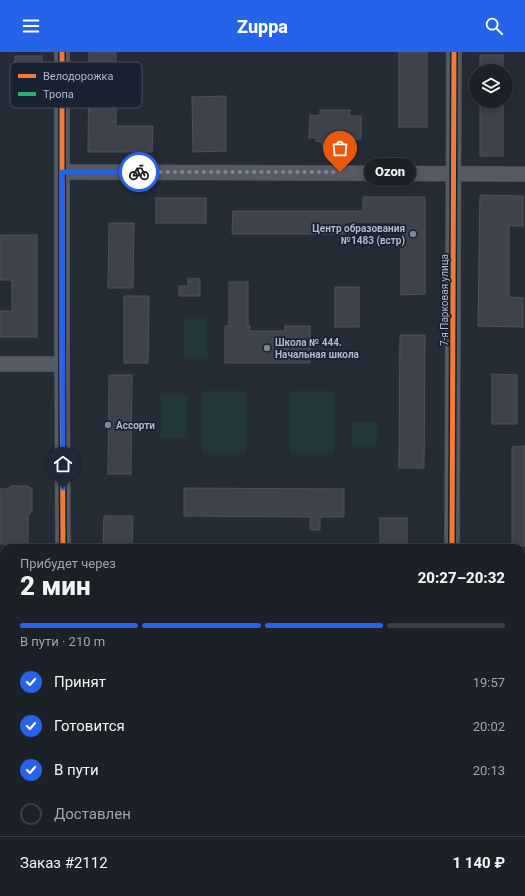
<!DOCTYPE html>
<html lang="ru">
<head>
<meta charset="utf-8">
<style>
	:root { --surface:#1c2128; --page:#292e34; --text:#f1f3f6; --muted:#a0a3a8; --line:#3a3e45; --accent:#2563eb }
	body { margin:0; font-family:Roboto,sans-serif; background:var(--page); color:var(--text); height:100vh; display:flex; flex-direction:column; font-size:15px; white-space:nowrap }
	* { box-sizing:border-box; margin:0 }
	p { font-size:13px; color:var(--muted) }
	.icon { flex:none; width:22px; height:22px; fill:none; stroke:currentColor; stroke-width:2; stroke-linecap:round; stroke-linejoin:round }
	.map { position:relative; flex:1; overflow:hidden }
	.details { position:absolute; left:0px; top:492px; width:525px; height:352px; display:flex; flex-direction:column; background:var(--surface); border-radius:12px 12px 0 0; box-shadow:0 2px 10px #0003,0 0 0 1px var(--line) }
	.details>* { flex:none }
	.tools { position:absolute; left:469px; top:12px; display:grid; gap:8px }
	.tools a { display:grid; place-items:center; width:44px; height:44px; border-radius:50%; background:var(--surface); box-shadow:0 2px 10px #0003,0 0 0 1px var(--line); font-size:20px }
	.pin { position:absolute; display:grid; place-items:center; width:34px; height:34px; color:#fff; margin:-41px -17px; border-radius:50% 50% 50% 0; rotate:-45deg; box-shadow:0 0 4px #0007 }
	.pin .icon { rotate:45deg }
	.courier { position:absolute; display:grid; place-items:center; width:40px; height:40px; margin:-20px; border:3px solid #2563eb; border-radius:50%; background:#fff; color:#222; box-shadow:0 1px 5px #0007 }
	.bubble { position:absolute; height:28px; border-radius:14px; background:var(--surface); box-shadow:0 2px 10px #0003,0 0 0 1px var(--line); font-size:13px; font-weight:800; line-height:28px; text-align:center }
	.summary em { font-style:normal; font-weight:800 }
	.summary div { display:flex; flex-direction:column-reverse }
	.summary { display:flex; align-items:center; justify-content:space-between; height:68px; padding:0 20px }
	h1 { font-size:26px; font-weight:800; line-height:30px }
	.bar { display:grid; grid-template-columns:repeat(4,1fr); gap:6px 4px; align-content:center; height:48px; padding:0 20px }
	.bar i { height:5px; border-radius:3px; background:var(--line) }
	.bar .active { background:var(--accent) }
	.bar p { grid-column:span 4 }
	.line { display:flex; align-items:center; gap:10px; padding:0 20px; border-top:1px solid var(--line) }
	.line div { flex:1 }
	ol { padding:0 20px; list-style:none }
	li { display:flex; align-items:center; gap:12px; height:44px }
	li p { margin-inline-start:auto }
	li .icon { padding:4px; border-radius:50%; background:var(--accent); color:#fff; stroke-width:4 }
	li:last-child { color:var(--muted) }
	li i { width:22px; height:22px; border:2px solid var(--line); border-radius:50% }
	header { display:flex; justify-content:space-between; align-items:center; height:52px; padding:0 20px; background:var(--accent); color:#fff; font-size:18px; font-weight:800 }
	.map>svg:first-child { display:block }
	.green { fill:#22373b }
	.building { fill:#3d424b; stroke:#4c535d }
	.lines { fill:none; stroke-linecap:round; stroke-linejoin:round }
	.street-casing { stroke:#43484f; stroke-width:16 }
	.street { stroke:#555a63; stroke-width:15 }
	.rail { stroke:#595e66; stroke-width:3; stroke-dasharray:4 4; stroke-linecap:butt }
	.quiet { stroke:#2db169; stroke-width:4; stroke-dasharray:8 4; stroke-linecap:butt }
	.cycleway-casing { stroke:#182230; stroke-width:8 }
	.cycleway { stroke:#f17a3a; stroke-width:5 }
	.done { stroke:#7d8795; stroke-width:4; stroke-dasharray:0 7.2 }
	.route { stroke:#2563eb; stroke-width:5 }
	.poi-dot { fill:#7d8795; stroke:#182230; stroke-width:1.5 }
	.labels { text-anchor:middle; stroke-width:3.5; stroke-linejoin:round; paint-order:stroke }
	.poi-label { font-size:10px; font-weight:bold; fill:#adb8c8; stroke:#182230; text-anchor:start }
	.street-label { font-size:10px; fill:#adb8c8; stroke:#182230 }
	.key { fill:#182230; stroke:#454f5e; stroke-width:1 }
	.key-label { font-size:11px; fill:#adb8c8 }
</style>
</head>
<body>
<header><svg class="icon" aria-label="menu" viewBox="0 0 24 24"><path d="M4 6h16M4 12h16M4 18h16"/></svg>Zuppa<svg class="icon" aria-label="search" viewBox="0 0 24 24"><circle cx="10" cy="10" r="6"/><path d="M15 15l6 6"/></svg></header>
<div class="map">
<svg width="525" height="844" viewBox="0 0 525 844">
	<rect width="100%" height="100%" fill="#252c35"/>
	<g class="green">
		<rect x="184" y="265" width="23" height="40"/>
		<rect x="202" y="339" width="44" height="62"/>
		<rect x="290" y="339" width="44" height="62"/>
		<rect x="161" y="343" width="26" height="43"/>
		<rect x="352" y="370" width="25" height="23"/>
		<rect x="521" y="625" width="4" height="97"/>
		<path d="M0 750H4V840H521V757H525V844H0Z"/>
	</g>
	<g class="building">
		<path d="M89 0H116V74H153L152 100H88Z"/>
		<rect x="399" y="0" width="28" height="75"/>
		<rect x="480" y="3" width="23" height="16"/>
		<rect x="15" y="4" width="27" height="36"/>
		<path d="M226 44V99L193 100 192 45Z"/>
		<rect x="480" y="49" width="23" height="55"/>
		<path d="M320 58H350L349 64H361V87H355V90H349V94H322V90L316 89V86H309L310 63 320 64Z"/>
		<path d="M480 143 523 144V174H509V245L523 246V275L478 274Z"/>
		<path d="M363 145H425V242L401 243V170H345V182H232L233 159H363Z"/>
		<rect x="156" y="146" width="50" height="25"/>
		<path d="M109 171H134L133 236H108Z"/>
		<path d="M0 183H37V285H0V259H12V228H0Z"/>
		<path d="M188 226 200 227V244H179V234H188Z"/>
		<path d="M229 230H248V274H250V279H285V274H310V311H225V274H229Z"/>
		<rect x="335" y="235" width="24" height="40"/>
		<path d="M124 244H149L148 311H124Z"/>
		<path d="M400 283H425L424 416H399Z"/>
		<path d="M492 322 517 323V372H492Z"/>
		<path d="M109 323H132L131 422H108Z"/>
		<path d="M525 394V494H512V395Z"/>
		<path d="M11 434H27L32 437V459L28 464V492H17L14 496H10L7 492H0V437H7Z"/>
		<path d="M184 436 344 437V465H320V478H310V465L184 464Z"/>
		<path d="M104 464H133L132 496H103Z"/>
		<rect x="380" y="466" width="27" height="30"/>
	</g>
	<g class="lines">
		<g class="street-casing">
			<g id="street">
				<path d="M62 0V312L63 496"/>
				<path d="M62 120 525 122"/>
				<path d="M0 312H62"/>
				<path d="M452 496 454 0"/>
			</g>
		</g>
		<use href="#street" class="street"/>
		<g class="rail">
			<path d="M0 730H4"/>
			<path d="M521 736H525"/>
			<path d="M0 738H4"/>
			<path d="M521 744H525"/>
		</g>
		<g class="quiet">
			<path d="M0 605H4"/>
			<path d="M521 613H525"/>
			<path d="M521 761 525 760"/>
			<path d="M498 840 501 844"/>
			<path d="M87 844 97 840"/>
			<path d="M326 844 333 840"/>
			<path d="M396 844 399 840"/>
		</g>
		<g class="cycleway-casing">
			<g id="cycleway">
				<path d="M62 0V312L63 496"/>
				<path d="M452 496 454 0"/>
			</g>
		</g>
		<use href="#cycleway" class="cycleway"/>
	</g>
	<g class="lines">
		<path class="done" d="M139 120H340"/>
		<path class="route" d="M63 436 62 120H139"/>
	</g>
	<g class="poi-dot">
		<circle cx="413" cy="182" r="4"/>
		<circle cx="267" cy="296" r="4"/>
		<circle cx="108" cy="373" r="4"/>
	</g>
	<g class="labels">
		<g class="poi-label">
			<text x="405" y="180" text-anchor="end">Центр образования<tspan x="405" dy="12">№1483 (встр)</tspan></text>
			<text x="275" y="294">Школа № 444.<tspan x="275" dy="12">Начальная школа</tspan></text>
			<text x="116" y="377">Ассорти</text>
		</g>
		<g class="street-label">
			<text transform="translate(444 248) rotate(-90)" y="4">7-я Парковая улица</text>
		</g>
	</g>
	<rect x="10" y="10" width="132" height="46" rx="6" class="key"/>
	<rect x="18" y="22" width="18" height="4" fill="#f17a3a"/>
	<rect x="18" y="40" width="18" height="4" fill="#2db169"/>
	<g class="key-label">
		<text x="43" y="28">Велодорожка</text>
		<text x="43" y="46">Тропа</text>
	</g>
</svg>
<div class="tools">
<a><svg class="icon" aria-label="layers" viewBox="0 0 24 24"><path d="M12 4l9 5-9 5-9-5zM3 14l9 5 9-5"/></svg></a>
</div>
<div class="pin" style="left:340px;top:120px;background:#ea580c"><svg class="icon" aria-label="bag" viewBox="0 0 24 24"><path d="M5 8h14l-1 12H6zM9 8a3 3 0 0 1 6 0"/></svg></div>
<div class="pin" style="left:63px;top:436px;background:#1f2937"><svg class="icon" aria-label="home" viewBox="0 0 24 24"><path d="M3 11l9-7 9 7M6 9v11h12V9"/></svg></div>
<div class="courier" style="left:139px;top:120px"><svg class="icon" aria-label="bike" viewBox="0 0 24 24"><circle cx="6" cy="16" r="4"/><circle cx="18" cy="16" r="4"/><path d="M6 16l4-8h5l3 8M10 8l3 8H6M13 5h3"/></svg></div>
<div class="bubble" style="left:364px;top:106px;width:52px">Ozon</div>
<section class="details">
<div class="summary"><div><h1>2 мин</h1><p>Прибудет через</p></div><em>20:27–20:32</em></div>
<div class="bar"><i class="active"></i><i class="active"></i><i class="active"></i><i></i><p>В пути · 210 m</p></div>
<ol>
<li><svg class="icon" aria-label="check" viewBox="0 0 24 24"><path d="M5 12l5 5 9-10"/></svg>Принят<p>19:57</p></li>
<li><svg class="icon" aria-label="check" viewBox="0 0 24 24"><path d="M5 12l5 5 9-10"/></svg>Готовится<p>20:02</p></li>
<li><svg class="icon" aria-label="check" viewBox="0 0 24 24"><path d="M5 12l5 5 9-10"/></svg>В пути<p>20:13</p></li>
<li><i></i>Доставлен</li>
</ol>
<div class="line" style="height:52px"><div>Заказ #2112</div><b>1 140 ₽</b></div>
</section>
</div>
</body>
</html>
